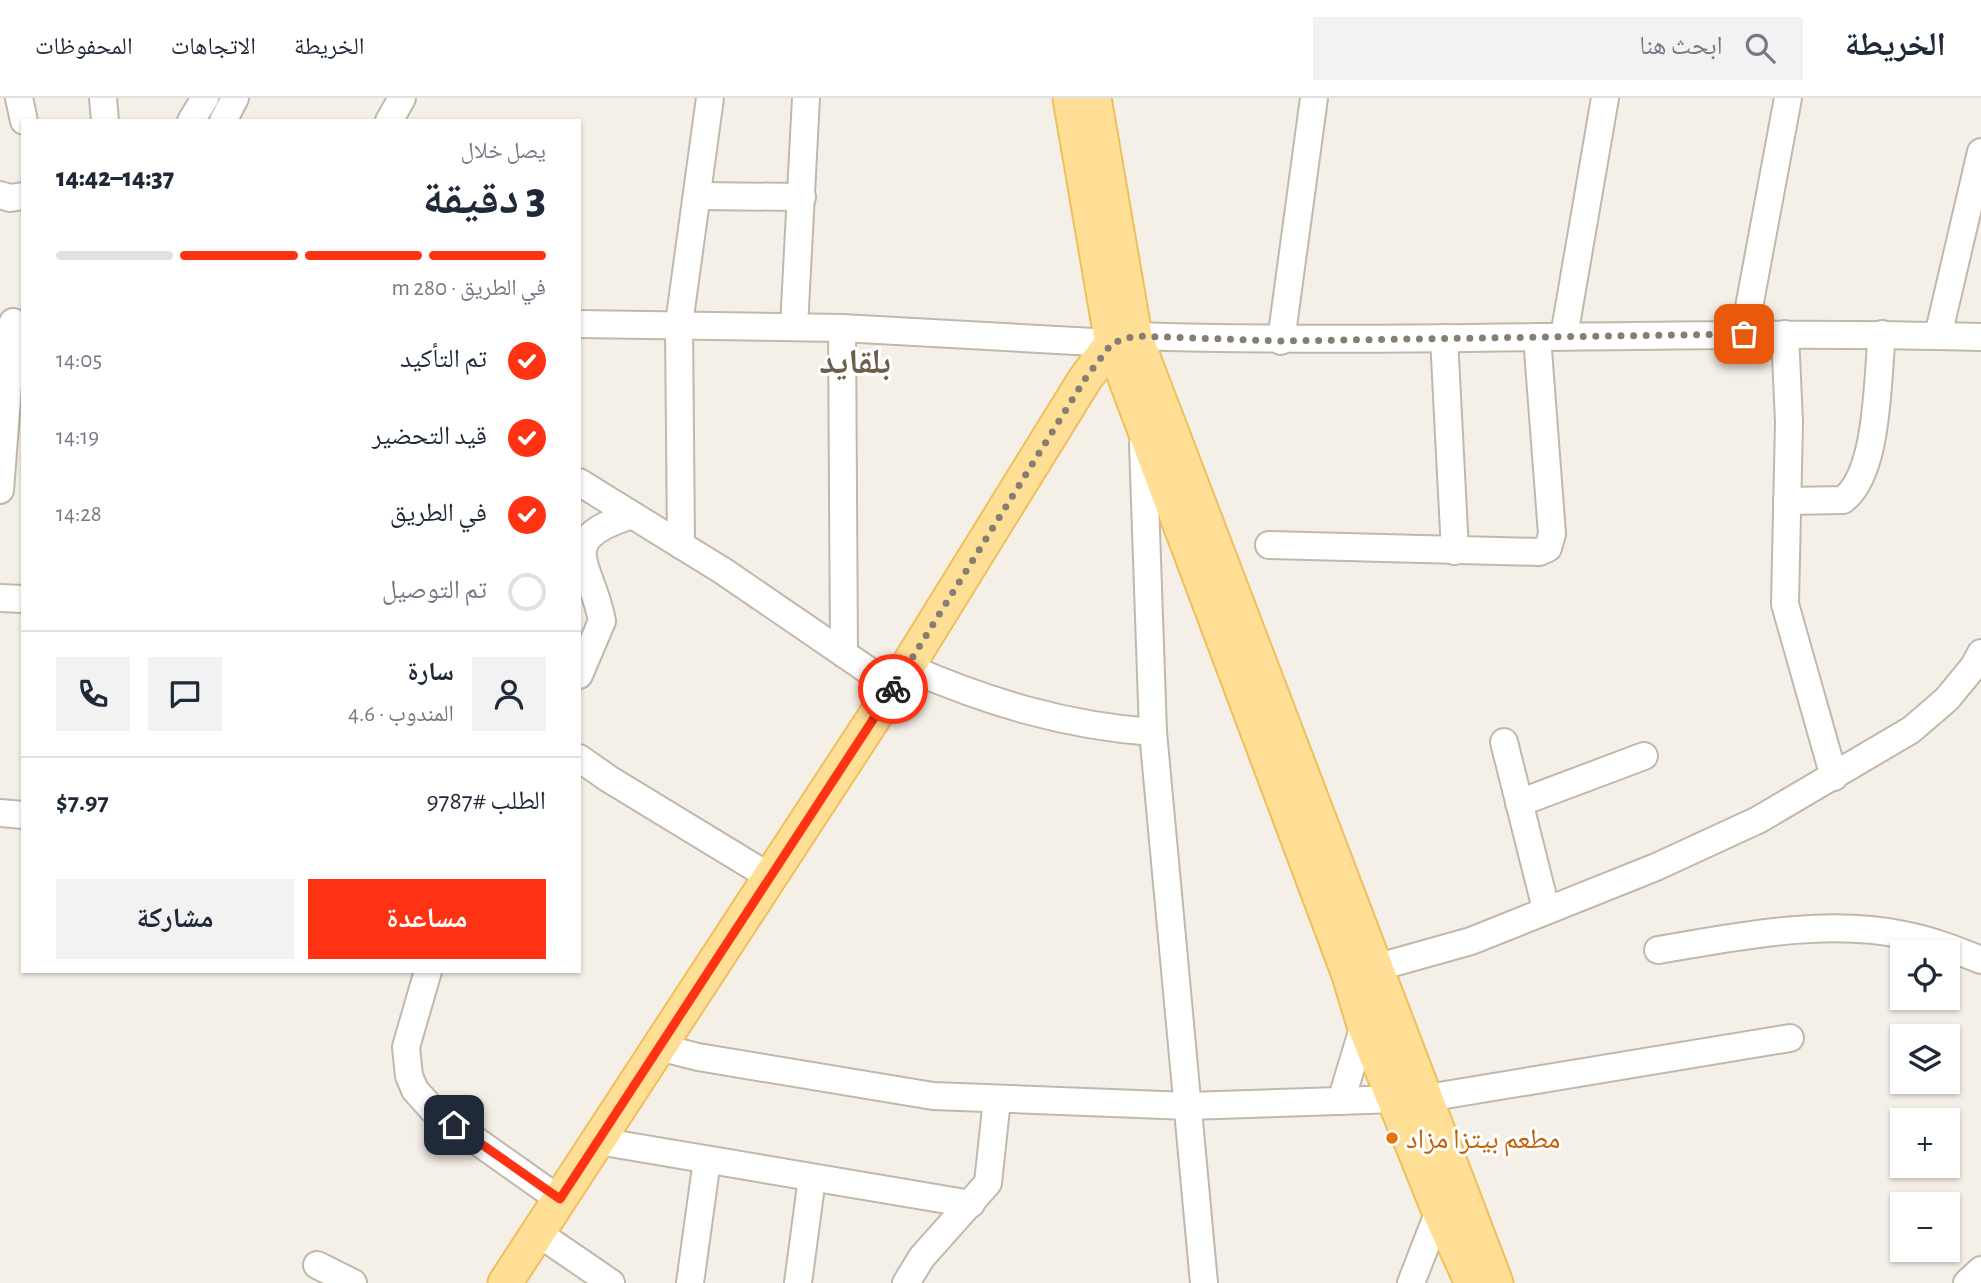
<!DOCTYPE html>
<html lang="ar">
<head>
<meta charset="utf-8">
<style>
	:root { --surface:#fff; --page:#f2f2f3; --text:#1f2937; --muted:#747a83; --line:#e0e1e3; --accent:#ff3214 }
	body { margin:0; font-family:"Alegreya Sans","Noto Naskh Arabic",sans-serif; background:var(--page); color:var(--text); direction:rtl; height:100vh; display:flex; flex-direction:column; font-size:26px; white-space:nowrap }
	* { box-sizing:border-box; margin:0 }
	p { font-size:23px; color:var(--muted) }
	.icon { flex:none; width:38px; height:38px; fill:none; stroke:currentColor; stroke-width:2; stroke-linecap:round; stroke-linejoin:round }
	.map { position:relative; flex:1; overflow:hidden; direction:ltr }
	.details { position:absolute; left:21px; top:21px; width:560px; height:854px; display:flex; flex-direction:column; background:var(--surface); border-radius:0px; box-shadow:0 2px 5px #0004; direction:rtl }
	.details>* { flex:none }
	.buttons { position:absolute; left:1890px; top:842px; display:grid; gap:14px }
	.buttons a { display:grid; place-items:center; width:70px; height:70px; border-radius:0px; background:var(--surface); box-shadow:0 2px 5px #0004; font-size:35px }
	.pin { position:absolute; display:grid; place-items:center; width:60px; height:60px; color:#fff; margin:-30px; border-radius:14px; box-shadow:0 4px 10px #0006 }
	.courier { position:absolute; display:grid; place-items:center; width:70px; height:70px; margin:-35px; border:5px solid #ff3214; border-radius:50%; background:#fff; color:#222; box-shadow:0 2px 9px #0007 }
	.summary em { font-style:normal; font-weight:800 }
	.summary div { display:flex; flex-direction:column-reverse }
	.summary { display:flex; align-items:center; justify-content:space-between; height:119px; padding:0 35px }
	h1 { font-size:46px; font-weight:800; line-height:52px }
	.bar { display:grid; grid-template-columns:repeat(4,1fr); gap:10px 7px; align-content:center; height:84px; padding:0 35px }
	.bar i { height:9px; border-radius:5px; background:var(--line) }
	.bar .on { background:var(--accent) }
	.bar p { grid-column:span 4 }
	.line { display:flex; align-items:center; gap:18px; padding:0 35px; border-top:2px solid var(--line) }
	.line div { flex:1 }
	.round { display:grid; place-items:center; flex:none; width:74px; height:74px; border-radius:0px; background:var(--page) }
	ol { padding:0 35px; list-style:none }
	li { display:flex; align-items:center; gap:21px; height:77px }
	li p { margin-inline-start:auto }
	li .icon { padding:7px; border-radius:50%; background:var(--accent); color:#fff; stroke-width:4 }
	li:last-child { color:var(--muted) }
	li i { width:38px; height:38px; border:4px solid var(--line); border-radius:50% }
	.button { display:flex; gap:14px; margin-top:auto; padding:14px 35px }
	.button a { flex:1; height:80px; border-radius:0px; background:var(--accent); color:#fff; font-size:28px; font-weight:800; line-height:80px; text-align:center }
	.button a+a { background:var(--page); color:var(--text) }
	header { display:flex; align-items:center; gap:42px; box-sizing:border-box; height:98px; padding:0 35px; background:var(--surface); border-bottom:2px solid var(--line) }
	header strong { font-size:33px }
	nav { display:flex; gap:38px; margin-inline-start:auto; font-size:24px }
	.search { width:490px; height:63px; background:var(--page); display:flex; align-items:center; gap:18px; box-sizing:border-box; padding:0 24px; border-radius:0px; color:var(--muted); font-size:26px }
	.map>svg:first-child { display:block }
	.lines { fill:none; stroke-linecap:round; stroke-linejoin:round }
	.minor-casing { stroke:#c1b8a9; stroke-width:30 }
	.major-casing { stroke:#efbf5c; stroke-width:37 }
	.minor { stroke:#fff; stroke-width:26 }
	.major { stroke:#ffdf96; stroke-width:33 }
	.done { stroke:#857e73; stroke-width:7; stroke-dasharray:0 12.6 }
	.route { stroke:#ff3214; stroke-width:9 }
	.food-dot { fill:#e8710a; stroke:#fff; stroke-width:2.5 }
	.labels { text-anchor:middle; stroke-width:6; stroke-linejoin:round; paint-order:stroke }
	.food-label { font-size:28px; fill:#c56008; stroke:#fff; text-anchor:start }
	.district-label { font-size:35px; font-weight:bold; fill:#6d5f4b; stroke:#fff }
</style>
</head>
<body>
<header>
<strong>الخريطة</strong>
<div class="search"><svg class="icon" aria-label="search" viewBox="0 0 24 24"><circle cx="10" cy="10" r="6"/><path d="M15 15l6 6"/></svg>ابحث هنا</div>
<nav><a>الخريطة</a><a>الاتجاهات</a><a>المحفوظات</a></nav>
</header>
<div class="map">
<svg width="1981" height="1185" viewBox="0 0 1981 1185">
	<rect width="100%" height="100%" fill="#f5f0e7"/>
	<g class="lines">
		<g class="minor-casing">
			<g id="minor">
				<path d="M19 0 24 23"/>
				<path d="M103 0 105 23"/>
				<path d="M191 23 205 0"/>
				<path d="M223 23 235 0"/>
				<path d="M389 23 402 0"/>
				<path d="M0 97 10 100 23 98"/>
				<path d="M698 98 802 99"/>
				<path d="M579 226 842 230 1112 245"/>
				<path d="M794 229 806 0"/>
				<path d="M842 230 844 556"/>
				<path d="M1744 236 1788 0"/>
				<path d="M1785 236 1789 324 1785 506 1834 679"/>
				<path d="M1135 238C1417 247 1699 231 1981 239"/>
				<path d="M1564 238 1605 0"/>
				<path d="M1938 238 1981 54"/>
				<path d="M1444 240 1455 453"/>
				<path d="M1281 243 1314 0"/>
				<path d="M1143 346 1153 634 1204 1185"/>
				<path d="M579 384 723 473 894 590"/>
				<path d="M0 392 13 224"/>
				<path d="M1787 403 1843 402C1879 375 1877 281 1882 236"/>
				<path d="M681 447 679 226 710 0"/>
				<path d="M1269 447 1539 454 1548 450 1552 436 1537 239"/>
				<path d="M0 500 23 501"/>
				<path d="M907 569C987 604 1066 628 1153 634"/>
				<path d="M579 577 602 523C592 466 551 443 632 417"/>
				<path d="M1504 644 1546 811"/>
				<path d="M579 660 609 681 770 779"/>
				<path d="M1519 705 1644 658"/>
				<path d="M0 715 23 717"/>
				<path d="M1658 852C1737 839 1824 820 1904 837 1931 842 1956 852 1981 862"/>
				<path d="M428 873 406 949 409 978 415 992 433 1012 560 1102"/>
				<path d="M1357 875 1471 843 1656 769 1758 722 1911 632 1947 601 1974 568 1981 555"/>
				<path d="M659 949 698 959 933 998 1188 1008 1427 1000 1790 940"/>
				<path d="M1341 1003 1364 927"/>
				<path d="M598 1043 971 1106"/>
				<path d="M538 1135 611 1185"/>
				<path d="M317 1167 353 1185"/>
				<path d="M690 1185 707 1062"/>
				<path d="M798 1185 812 1080"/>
				<path d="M906 1185 922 1159 988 1085 997 1001"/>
				<path d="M1411 1185 1439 1113"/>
				<path d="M1967 1185 1981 1172"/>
			</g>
		</g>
		<g class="major-casing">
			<g id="major">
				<path d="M1070 0 1112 245 1349 877 1364 927 1439 1113 1472 1185"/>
				<path d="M1094 0 1135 238 1496 1185"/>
				<path d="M505 1185 907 569 1085 281 1112 245 1129 240"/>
			</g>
		</g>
		<use href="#minor" class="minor"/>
		<use href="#major" class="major"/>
	</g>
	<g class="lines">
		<path class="done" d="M893 591 1085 281 1112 245 1135 238 1281 243 1744 236"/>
		<path class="route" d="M454 1027 560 1101 893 591"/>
	</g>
	<circle class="food-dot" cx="1392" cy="1040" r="7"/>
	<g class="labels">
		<g class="food-label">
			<text x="1406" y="1050">مطعم بيتزا مزاد</text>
		</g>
		<g class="district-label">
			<text x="855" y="275">بلقايد</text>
		</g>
	</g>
</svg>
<div class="buttons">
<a><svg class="icon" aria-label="locate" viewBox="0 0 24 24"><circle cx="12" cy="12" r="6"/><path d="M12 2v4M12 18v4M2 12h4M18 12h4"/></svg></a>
<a><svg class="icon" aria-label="layers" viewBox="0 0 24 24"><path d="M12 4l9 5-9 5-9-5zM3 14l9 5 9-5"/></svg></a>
<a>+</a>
<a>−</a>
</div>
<div class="pin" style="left:1744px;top:236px;background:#ea580c"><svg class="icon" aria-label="bag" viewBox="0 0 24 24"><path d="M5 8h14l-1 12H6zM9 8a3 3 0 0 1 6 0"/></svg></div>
<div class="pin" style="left:454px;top:1027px;background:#1f2937"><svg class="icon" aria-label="home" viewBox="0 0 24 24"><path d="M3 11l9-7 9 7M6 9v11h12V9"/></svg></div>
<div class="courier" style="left:893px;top:591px"><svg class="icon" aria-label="bike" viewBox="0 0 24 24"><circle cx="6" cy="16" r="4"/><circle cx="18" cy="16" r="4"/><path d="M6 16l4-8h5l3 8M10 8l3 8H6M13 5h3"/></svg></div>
<section class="details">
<div class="summary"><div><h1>3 دقيقة</h1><p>يصل خلال</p></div><em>14:37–14:42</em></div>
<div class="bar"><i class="on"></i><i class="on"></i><i class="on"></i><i></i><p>في الطريق · 280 m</p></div>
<ol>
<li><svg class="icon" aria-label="check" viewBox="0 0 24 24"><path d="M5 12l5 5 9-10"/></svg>تم التأكيد<p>14:05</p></li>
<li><svg class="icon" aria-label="check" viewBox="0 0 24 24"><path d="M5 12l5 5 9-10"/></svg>قيد التحضير<p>14:19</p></li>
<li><svg class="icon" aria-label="check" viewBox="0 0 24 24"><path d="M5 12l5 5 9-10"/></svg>في الطريق<p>14:28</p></li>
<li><i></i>تم التوصيل</li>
</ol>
<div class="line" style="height:126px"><a class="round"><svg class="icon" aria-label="person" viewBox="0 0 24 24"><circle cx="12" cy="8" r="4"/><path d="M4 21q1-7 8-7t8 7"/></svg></a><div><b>سارة</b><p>المندوب · 4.6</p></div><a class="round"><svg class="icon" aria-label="chat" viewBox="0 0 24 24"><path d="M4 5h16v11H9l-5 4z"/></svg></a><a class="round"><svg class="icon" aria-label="phone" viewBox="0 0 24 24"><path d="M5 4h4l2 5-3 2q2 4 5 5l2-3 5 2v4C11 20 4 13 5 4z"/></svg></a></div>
<div class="line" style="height:91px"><div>الطلب #9787</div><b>$7.97</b></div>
<div class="button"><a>مساعدة</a><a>مشاركة</a></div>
</section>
</div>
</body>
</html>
